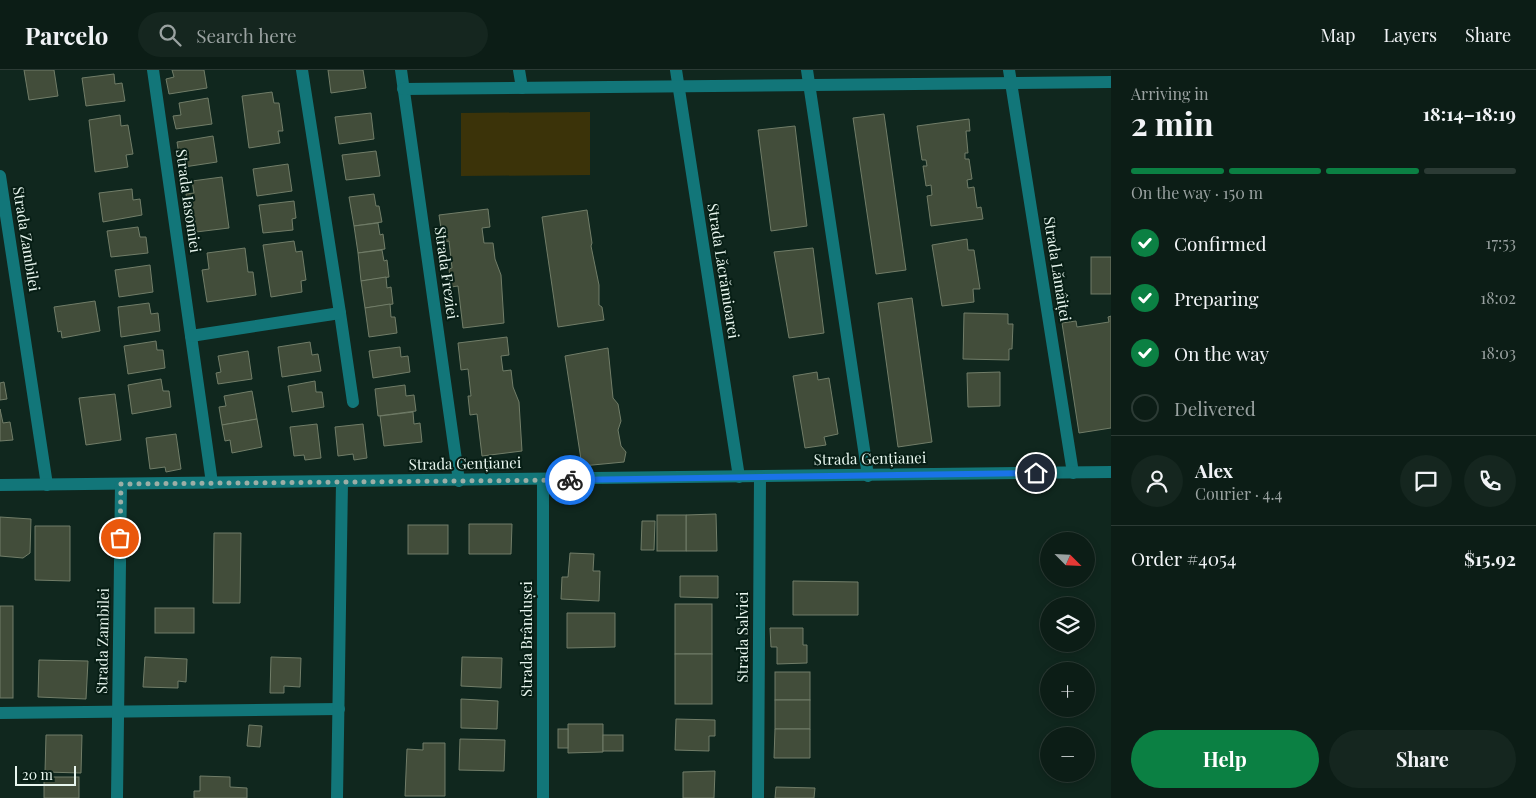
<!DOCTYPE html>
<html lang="en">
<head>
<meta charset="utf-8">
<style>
	:root { --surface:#0c1d16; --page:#15261f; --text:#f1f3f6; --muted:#9aa2a1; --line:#2c3b35; --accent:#0b8043 }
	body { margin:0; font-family:"Playfair Display",serif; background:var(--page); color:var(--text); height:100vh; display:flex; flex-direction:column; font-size:19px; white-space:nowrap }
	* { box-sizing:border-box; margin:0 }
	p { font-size:16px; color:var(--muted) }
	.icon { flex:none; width:28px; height:28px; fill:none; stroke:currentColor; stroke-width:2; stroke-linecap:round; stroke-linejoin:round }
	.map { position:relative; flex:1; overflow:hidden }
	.panel { display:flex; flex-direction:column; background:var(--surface); width:425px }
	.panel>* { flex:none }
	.needle { width:32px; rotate:114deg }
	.fabs { position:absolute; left:1040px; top:462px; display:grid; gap:10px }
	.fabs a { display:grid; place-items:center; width:55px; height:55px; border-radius:50%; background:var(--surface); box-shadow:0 2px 8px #0003,0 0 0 1px var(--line); font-size:25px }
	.scale { position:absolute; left:15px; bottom:12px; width:61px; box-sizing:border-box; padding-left:5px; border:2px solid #e8f6ef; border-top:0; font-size:14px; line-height:18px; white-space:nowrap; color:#e8f6ef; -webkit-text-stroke:4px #071e15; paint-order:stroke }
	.pin { position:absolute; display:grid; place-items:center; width:42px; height:42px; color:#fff; margin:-21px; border:2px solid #fff; border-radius:50%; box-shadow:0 1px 5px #0007 }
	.courier { position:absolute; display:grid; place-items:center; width:50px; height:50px; margin:-25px; border:4px solid #1a73e8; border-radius:50%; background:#fff; color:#222; box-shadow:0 1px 6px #0007 }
	.summary em { font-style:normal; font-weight:700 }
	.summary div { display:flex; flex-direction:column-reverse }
	.summary { display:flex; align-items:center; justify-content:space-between; height:85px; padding:0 20px }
	h1 { font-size:32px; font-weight:700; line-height:38px }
	.bar { display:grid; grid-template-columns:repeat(4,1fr); gap:8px 5px; align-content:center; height:60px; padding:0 20px }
	.bar i { height:6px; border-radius:4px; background:var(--line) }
	.bar .current { background:var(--accent) }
	.bar p { grid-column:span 4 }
	.line { display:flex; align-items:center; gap:12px; padding:0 20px; border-top:1px solid var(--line) }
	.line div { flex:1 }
	.round { display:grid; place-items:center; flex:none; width:52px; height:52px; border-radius:26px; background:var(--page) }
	ol { padding:0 20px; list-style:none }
	li { display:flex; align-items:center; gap:15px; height:55px }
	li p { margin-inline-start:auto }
	li .icon { padding:5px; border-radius:50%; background:var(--accent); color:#fff; stroke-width:4 }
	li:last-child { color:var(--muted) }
	li i { width:28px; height:28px; border:2px solid var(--line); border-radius:50% }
	.button { display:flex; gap:10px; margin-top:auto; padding:10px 20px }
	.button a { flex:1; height:58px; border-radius:30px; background:var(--accent); color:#fff; font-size:20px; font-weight:700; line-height:58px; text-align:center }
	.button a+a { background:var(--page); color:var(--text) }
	header { display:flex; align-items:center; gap:30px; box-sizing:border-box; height:70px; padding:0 25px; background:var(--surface); border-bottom:1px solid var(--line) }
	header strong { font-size:24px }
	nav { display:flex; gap:28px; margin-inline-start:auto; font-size:18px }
	.search { width:350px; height:45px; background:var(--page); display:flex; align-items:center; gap:12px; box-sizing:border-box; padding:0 18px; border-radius:28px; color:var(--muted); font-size:19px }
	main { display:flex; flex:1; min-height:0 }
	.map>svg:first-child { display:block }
	.green { fill:#3b3309 }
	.building { fill:#424d3a; stroke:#717d68 }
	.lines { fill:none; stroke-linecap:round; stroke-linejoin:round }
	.minor { stroke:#127679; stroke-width:12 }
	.done { stroke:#9caea6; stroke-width:5; stroke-dasharray:0 9 }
	.route { stroke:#1a73e8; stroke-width:6 }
	.labels { text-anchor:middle; stroke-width:4; stroke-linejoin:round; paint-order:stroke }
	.street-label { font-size:15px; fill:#e8f6ef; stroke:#071e15 }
</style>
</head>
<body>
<header>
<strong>Parcelo</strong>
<div class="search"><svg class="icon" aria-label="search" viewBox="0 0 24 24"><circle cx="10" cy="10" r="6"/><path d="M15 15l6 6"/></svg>Search here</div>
<nav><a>Map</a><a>Layers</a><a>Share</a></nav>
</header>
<main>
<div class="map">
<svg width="1111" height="728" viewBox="0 0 1111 728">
	<rect width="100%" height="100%" fill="#10271e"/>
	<path class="green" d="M590 42V105L461 106V43Z"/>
	<g class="building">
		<path d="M24 0H54L58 26 29 30Z"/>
		<path d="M172 0H204L207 18 169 24 166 9 174 7Z"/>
		<path d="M328 0H363L366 18 331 23Z"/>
		<path d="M114 4 115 14 122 13 125 31 86 36 82 8Z"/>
		<path d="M272 22 274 33H279L283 61H278L280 73 249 78 242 26Z"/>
		<path d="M208 28 212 54 176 59 173 46 181 45 179 33Z"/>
		<path d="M371 43 374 69 339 74 335 47Z"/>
		<path d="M884 44 906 200 876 204 853 48Z"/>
		<path d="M120 45 121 56 128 55 133 84 126 85 128 97 95 102 89 50Z"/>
		<path d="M969 49 970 61H966L968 83H965V89H969L972 109 967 110 968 118 974 117 977 138 981 137 983 149 931 156 927 126 932 125 931 115 926 116 923 96H927L926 90H922L917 56Z"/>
		<path d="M795 56 807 156 771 161 758 60Z"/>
		<path d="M213 66 217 92 184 97 182 85H179L177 72Z"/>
		<path d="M376 81 380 106 346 110 342 85Z"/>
		<path d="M288 94 292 121 257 126 253 99Z"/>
		<path d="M222 107 229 158 196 162 195 151H190L186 124 194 123 192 111Z"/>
		<path d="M132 119 133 130 140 129 142 145 103 152 99 123Z"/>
		<path d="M374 124 376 136H379L382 152 354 156 349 127Z"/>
		<path d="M294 131 296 148 292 149 293 160 263 163 259 135Z"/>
		<path d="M488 139 490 157 482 158 484 173H493L495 189 501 205 504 253 463 258 458 216 451 217 449 199 452 198 449 171 443 172 439 145Z"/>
		<path d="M587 140 592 173 591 176 599 215V235L602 237 604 250 558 257 542 147Z"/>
		<path d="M378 153 380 165 383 164 385 179 358 183 354 156Z"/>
		<path d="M138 157 140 167H146L148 183 111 187 107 161Z"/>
		<path d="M967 169 968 180H974L980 219H973L974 232 942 236 932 175Z"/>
		<path d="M294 171 296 182 302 181 306 210 301 211 302 222 271 227 263 175Z"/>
		<path d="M245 178 248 202H253L256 225 207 232 202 200 209 199 207 183Z"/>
		<path d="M813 178 824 263 789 268 774 182Z"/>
		<path d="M382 180 384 191 387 190 389 207 361 211 358 183Z"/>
		<rect x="1091" y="187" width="20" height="37"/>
		<path d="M150 195 153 222 119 227 115 200Z"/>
		<path d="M386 207 387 218 391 217 393 234 365 238 361 211Z"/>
		<path d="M912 228 932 372 898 377 878 233Z"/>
		<path d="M95 231 100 261 62 268 61 261 58 262 54 237Z"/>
		<path d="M149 233 151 244 158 243 160 261 121 267 118 237Z"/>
		<path d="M390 234 391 247H395L397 263 369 267 365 238Z"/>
		<path d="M964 243 1008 244V254H1013L1012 279H1009V290L963 289Z"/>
		<path d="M1111 246V358L1079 363 1062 253 1076 251 1077 257 1109 252 1108 247Z"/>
		<path d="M507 267 509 285 501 286 503 301 511 300 513 317 519 332 522 381 482 386 477 344 470 345 468 326H471L468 299 461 300 458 273Z"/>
		<path d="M156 271 157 280H163L165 298 128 304 124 276Z"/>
		<path d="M310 272 312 285 318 284 321 301 282 307 278 277Z"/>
		<path d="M400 277 401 287 408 286 410 302 373 308 369 281Z"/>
		<path d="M608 278 613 328 618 334 621 351 618 360 621 376 626 382 624 392 582 396 565 286Z"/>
		<path d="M248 281 252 309 218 314 216 303 221 302 218 286Z"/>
		<path d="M817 302 818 310 829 308 838 364 824 367 826 375 805 378 793 306Z"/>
		<path d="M1000 302V336L968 337 967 303Z"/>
		<path d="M161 309 163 321H169L171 337 132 344 128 315Z"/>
		<path d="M315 311 316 322H322L324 337 292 342 288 316Z"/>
		<path d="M4 312 7 329 0 330V313Z"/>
		<path d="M405 315 406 326 414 325 416 341 378 346 375 319Z"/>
		<path d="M252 321 257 349 222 355 219 337 226 336 224 326Z"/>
		<path d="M115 324 121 370 86 375 79 328Z"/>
		<path d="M0 339 3 353 10 352 13 370 0 371Z"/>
		<path d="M413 342 414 354 420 353 422 372 384 376 380 346Z"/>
		<path d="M257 349 262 377 232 383 230 370 225 371 222 355Z"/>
		<path d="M317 354 321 388 305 390 304 385 294 386 290 357Z"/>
		<path d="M363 354 367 388 354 390 353 384 338 386 335 357Z"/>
		<path d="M176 364 181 399 166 402 165 397 150 399 146 368Z"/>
		<path d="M716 444 717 481H686V445Z"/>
		<rect x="657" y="445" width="29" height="36"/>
		<path d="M0 447 31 449 30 483 23 488 0 486Z"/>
		<path d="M642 451H655L654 480H641Z"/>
		<path d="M469 454H512L511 484H469Z"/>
		<rect x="408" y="455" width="40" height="29"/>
		<path d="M35 456H70V511L35 510Z"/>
		<path d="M214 463H241L240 533H213Z"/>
		<path d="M570 483 594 484 593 501H600L599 531 561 529 562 507H568Z"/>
		<path d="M680 506H718V528L680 527Z"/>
		<path d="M793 511 858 512V545H793Z"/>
		<rect x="675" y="534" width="37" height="50"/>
		<rect x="0" y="536" width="13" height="92"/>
		<rect x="155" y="538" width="39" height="25"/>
		<path d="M567 543H615V577L567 578Z"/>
		<path d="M770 558H803V575H807V593L777 594V577H771Z"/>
		<rect x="675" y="584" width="37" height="50"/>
		<path d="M145 587 187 589 186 612 178 611V618L143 617Z"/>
		<path d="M271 587 301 588 300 617 284 616V623H270Z"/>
		<path d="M462 587 502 588 501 618 461 616Z"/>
		<path d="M39 590 88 591 86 629 38 627Z"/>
		<rect x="775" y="602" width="35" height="28"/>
		<path d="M461 629 498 631 497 659 461 658Z"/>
		<rect x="775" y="630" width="35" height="29"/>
		<path d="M676 649 715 650V666H709V681L675 680Z"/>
		<path d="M568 654H603V682L568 683Z"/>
		<path d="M249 655 262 656 260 677 247 676Z"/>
		<rect x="558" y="659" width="10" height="19"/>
		<path d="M775 659H810V688H774Z"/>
		<path d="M46 665H82L81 703 45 702Z"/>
		<rect x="603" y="665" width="20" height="16"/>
		<path d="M460 669 505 670 504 701 459 700Z"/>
		<path d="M423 673H445V726H405L407 679 423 680Z"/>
		<path d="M715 701 714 728H683V702Z"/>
		<path d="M200 706 230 707V717L247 718V728H194V721H200Z"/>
		<rect x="44" y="707" width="35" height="21"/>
		<path d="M776 717 815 718 814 728H775Z"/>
	</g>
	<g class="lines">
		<g class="minor">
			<path d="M153 0 212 413"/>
			<path d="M401 0 459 411"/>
			<path d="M519 0 522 18"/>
			<path d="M676 0 739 407"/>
			<path d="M807 0 868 406"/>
			<path d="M1009 0 1073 403"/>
			<path d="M403 19 1111 12"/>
			<path d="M0 106 47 415"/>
			<path d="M340 243 353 332"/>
			<path d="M191 266 340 243 302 0"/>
			<path d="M0 415 1111 402"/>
			<path d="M0 643 339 639"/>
			<path d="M117 728 121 414"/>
			<path d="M337 728 342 412"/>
			<path d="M543 728V410"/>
			<path d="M758 728 760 407"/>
		</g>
	</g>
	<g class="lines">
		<path class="done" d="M120 468 121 414 570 410"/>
		<path class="route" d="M570 410 1036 403"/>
	</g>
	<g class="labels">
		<g class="street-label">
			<text transform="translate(188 131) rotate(82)" y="5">Strada Iasomiei</text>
			<text transform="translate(26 169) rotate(81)" y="5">Strada Zambilei</text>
			<text transform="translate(1057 199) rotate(81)" y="5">Strada Lămâiței</text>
			<text transform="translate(723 201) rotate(81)" y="5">Strada Lăcrămioarei</text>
			<text transform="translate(446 203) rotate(82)" y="5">Strada Freziei</text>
			<text transform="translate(870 389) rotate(-1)" y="5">Strada Gențianei</text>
			<text transform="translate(465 394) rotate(-1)" y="5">Strada Gențianei</text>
			<text transform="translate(743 567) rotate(-90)" y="5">Strada Salviei</text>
			<text transform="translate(527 569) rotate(-90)" y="5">Strada Brândușei</text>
			<text transform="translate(103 571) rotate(-89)" y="5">Strada Zambilei</text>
		</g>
	</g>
</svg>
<div class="fabs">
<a><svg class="needle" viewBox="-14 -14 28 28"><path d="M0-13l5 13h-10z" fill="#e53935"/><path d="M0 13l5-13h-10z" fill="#9aa2a1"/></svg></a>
<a><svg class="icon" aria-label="layers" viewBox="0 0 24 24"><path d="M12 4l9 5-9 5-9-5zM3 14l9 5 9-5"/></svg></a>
<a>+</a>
<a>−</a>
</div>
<div class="scale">20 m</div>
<div class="pin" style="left:120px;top:468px;background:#ea580c"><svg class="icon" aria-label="bag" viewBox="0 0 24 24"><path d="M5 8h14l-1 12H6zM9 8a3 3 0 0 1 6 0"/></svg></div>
<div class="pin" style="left:1036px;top:403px;background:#1f2937"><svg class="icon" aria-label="home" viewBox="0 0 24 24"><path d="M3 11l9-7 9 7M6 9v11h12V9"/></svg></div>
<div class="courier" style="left:570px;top:410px"><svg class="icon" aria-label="bike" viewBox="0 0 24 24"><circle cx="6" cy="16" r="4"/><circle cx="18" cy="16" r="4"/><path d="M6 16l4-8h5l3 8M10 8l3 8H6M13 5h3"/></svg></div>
</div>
<section class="panel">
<div class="summary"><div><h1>2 min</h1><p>Arriving in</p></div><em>18:14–18:19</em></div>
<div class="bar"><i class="current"></i><i class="current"></i><i class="current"></i><i></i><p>On the way · 150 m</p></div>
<ol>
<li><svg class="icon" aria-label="check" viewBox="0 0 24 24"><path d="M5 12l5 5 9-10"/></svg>Confirmed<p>17:53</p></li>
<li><svg class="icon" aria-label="check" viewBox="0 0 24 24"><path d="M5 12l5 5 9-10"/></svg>Preparing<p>18:02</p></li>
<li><svg class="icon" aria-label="check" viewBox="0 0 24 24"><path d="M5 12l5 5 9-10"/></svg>On the way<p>18:03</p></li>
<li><i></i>Delivered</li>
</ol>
<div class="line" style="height:90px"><a class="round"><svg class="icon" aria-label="person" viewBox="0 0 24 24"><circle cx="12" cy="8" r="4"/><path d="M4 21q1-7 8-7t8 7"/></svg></a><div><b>Alex</b><p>Courier · 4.4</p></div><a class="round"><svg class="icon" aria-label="chat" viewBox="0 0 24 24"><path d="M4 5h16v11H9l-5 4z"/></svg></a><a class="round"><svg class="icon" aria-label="phone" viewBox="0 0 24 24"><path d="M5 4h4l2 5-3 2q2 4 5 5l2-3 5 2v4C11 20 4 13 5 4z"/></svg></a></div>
<div class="line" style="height:65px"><div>Order #4054</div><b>$15.92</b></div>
<div class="button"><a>Help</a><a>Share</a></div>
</section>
</main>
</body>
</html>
